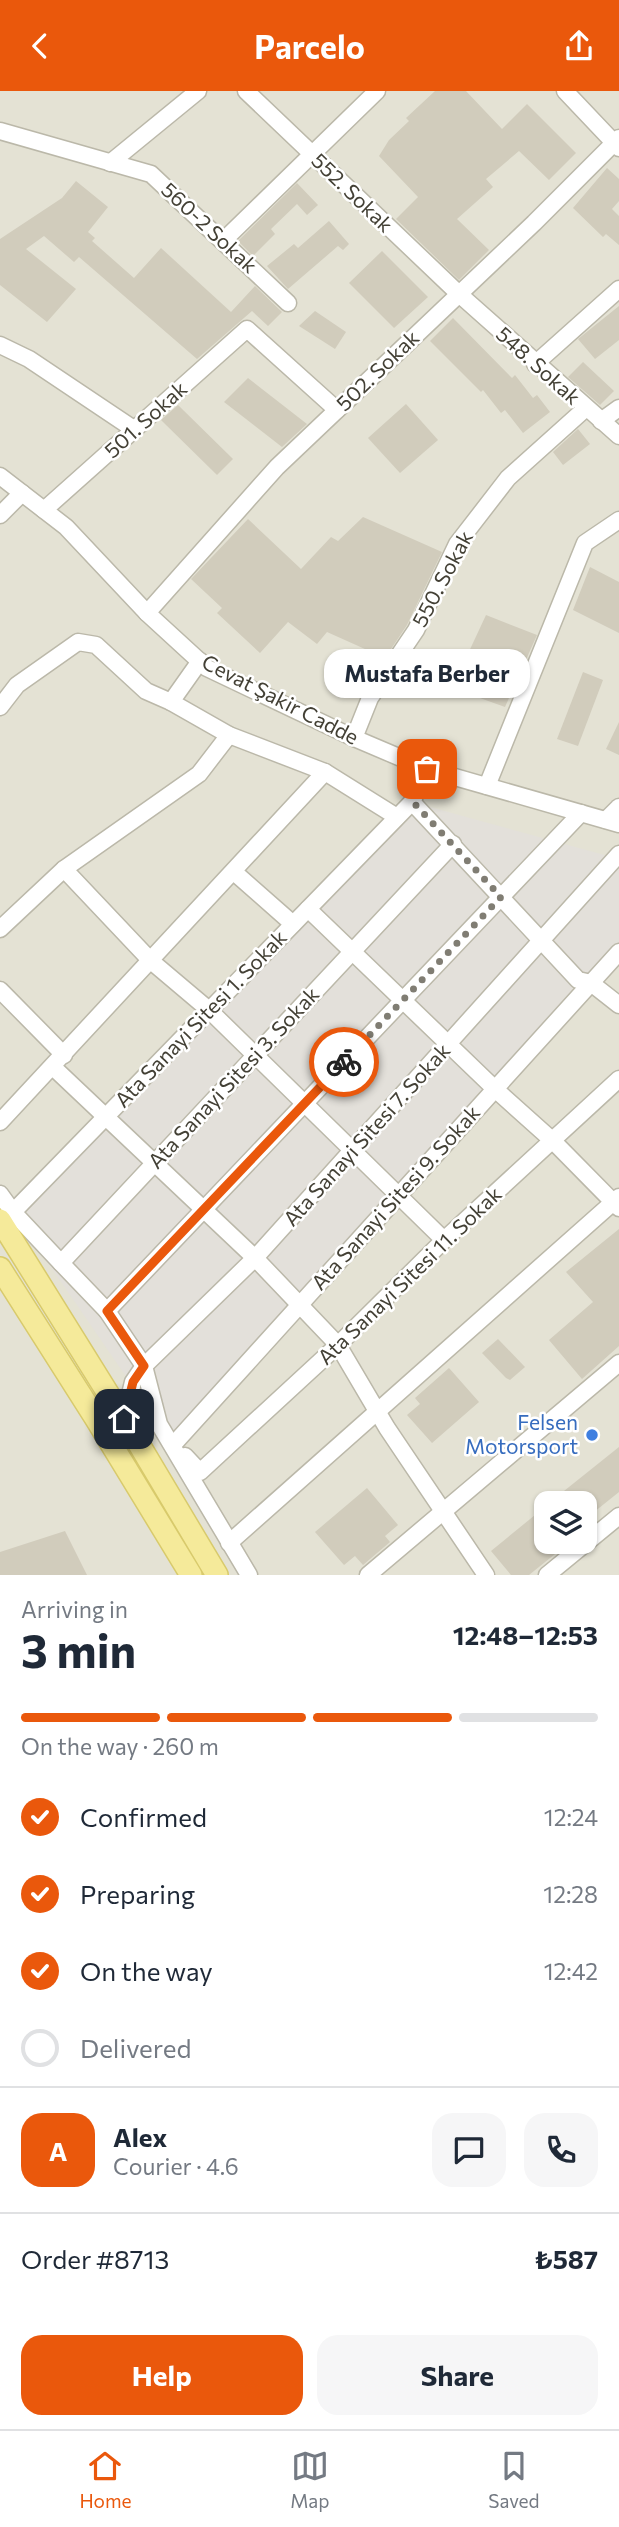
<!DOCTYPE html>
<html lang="en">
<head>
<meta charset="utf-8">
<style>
	:root { --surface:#fff; --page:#f6f6f7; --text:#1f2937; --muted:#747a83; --line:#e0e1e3; --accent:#ea580c }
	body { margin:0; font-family:Commissioner,sans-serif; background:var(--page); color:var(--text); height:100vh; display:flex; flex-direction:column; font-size:26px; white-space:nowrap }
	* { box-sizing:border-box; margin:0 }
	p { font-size:23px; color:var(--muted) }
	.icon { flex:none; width:38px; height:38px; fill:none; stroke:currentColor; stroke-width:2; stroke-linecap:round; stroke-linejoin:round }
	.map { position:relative; height:1484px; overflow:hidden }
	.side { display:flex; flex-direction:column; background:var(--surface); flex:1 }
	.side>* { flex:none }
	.controls { position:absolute; left:534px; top:1400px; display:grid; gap:14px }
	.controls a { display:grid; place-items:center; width:63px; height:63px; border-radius:14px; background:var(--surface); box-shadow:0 2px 5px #0004; font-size:35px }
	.pin { position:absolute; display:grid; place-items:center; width:60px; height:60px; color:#fff; margin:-30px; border-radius:14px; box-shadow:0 4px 10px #0006 }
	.courier { position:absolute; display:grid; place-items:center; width:70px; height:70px; margin:-35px; border:5px solid #ea580c; border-radius:50%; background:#fff; color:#222; box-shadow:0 2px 9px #0007 }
	.bubble { position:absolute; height:49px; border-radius:21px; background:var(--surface); box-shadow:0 2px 5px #0004; font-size:23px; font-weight:700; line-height:49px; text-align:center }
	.headline em { font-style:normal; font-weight:700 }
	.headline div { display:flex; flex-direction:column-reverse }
	.headline { display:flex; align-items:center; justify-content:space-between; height:119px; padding:0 21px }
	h1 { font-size:46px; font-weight:700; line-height:52px }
	.bar { display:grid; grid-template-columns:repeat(4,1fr); gap:10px 7px; align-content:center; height:84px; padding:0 21px }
	.bar i { height:9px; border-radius:5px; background:var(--line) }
	.bar .current { background:var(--accent) }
	.bar p { grid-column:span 4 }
	.line { display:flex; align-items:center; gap:18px; padding:0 21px; border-top:2px solid var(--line) }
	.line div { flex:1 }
	.round { display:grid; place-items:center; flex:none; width:74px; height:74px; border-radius:21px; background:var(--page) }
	ol { padding:0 21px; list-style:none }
	li { display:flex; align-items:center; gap:21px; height:77px }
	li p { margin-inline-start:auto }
	li .icon { padding:7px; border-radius:50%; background:var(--accent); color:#fff; stroke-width:4 }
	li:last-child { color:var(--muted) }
	li i { width:38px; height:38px; border:4px solid var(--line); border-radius:50% }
	.cta { display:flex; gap:14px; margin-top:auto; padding:14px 21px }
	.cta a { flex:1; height:80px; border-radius:21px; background:var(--accent); color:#fff; font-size:28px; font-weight:700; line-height:80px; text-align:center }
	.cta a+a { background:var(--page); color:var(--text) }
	header { display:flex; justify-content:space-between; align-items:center; height:91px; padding:0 21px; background:var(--accent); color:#fff; font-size:32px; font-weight:700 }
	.tabs { display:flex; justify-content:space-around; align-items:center; height:98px; border-top:2px solid var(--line); background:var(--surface); font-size:19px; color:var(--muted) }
	.tabs a { display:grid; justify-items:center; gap:4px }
	.tabs .current { color:var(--accent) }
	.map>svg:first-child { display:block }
	.residential { fill:#e4e2d4; fill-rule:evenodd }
	.industrial { fill:#e3e0da }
	.building { fill:#d1ccbc }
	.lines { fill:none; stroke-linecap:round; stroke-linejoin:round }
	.minor-casing { stroke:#bbb8a9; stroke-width:19 }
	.major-casing { stroke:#d8ca6c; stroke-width:24 }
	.minor { stroke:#fff; stroke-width:16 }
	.major { stroke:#f5ea9a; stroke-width:21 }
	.done { stroke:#807d73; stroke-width:7; stroke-dasharray:0 12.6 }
	.route { stroke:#ea580c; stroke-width:9 }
	.shop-dot { fill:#3f7fe0; stroke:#fff; stroke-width:2.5 }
	.labels { text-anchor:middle; stroke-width:5; stroke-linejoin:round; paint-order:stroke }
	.street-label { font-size:21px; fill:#434035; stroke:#fff }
	.shop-label { font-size:21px; fill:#366cbe; stroke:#fff; text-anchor:end }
</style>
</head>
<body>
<header><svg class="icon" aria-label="back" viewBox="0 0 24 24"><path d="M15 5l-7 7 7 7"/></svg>Parcelo<svg class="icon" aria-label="share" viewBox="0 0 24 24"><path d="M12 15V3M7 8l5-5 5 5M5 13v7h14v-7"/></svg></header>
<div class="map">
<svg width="619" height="1484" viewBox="0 0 619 1484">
	<rect width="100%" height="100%" fill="#f1efe5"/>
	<path class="residential" d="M0 0H619V1484H0ZM546 1412H584V1451H546Z"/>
	<path class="industrial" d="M412 711 619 768V862L173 1354 13 1121Z"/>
	<g class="building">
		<path d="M435 0H466L502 38 527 13 576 62 549 89 519 60 486 88 493 96 457 128 489 159 459 189 396 128 418 106 379 65 389 49 409 30 406 27Z"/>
		<path d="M607 77 619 88V110L612 118 619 125V154L606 143 603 146 573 117Z"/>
		<path d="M76 90 108 116 88 141 95 147 92 150 134 187 161 157 231 221 255 195 282 221 268 235 252 220 197 268 79 166 74 171 44 145 26 158 76 198 47 231 0 194V148L62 107Z"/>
		<path d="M297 92 318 114 307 124 297 113 271 138 275 143 253 165 238 150Z"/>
		<path d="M329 130 349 153 343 159 338 155 288 198 267 175 294 153 298 157Z"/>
		<path d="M382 160 428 206 394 237 349 192Z"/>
		<path d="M619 215V249L595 268 578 248Z"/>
		<path d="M315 220 346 241 335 258 299 235Z"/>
		<path d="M453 227 512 287 515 284 533 307 537 304 550 321 523 342 505 319 501 322 483 299 481 301 430 250Z"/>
		<path d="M583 271 614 300 600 314 568 286Z"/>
		<path d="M248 287 307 333 282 356 224 311Z"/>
		<path d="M406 313 438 349 400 382 368 347Z"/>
		<path d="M178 314 233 368 217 384 161 329Z"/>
		<path d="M578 338 590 353 563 374 553 361Z"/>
		<path d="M363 426 442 461 407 534 385 567 327 541 317 553 288 531 260 562 217 522 222 517 191 488 248 428 301 478 331 446 338 450Z"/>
		<path d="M590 476 619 491V542L573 519Z"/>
		<path d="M486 524 537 544 505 616 452 597Z"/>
		<path d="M583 581 603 589 578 655 557 648Z"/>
		<path d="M619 631V664L606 658Z"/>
		<path d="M619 1138V1255L582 1288 549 1249 593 1211 566 1181Z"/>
		<path d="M498 1248 525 1276 510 1289 506 1287 482 1262Z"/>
		<path d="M449 1277 479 1311 432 1352 407 1324 420 1313 415 1307Z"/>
		<path d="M619 1356V1401L584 1429V1412H549Z"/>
		<path d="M367 1397 398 1434 385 1445 390 1451 363 1474 355 1465 344 1474 315 1441Z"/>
		<path d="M546 1415V1451H570L529 1484H511L491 1460Z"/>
		<path d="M65 1440 87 1484H0V1461Z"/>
	</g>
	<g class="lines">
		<g class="minor-casing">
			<g id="minor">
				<path d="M246 0 459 203 619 345"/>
				<path d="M565 0 619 57"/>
				<path d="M0 40 151 83 288 212"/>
				<path d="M110 72 198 0"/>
				<path d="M223 150 377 0"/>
				<path d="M0 254 29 268 135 339"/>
				<path d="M535 273 619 198"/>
				<path d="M601 330 619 317"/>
				<path d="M0 385 66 436 147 522 207 577 354 647 427 678 619 733"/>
				<path d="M44 419 247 238 337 319"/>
				<path d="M0 424 22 402"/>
				<path d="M147 522 277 376 534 132 619 47"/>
				<path d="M200 570 171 611 229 644 325 681 397 726"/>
				<path d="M0 616 17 594 78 551 96 554 146 600 171 611"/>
				<path d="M354 647 370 607 416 539 457 453 508 387 586 317"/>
				<path d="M487 695 585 452 619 429"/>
				<path d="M412 711 578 889 591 892 619 914"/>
				<path d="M606 729 619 716"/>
				<path d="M64 778 151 870 209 919 444 1149"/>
				<path d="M234 781 293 833"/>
				<path d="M308 818 495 998 553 1050 619 1117"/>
				<path d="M0 838 64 778 199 683 229 644"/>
				<path d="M0 899 64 964"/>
				<path d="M53 976 255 1167 338 1254 387 1337 486 1484"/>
				<path d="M0 1031 325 681"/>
				<path d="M0 1103 13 1121"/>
				<path d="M61 1172 13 1121 412 711 427 678"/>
				<path d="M107 1220 61 1172 453 753"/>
				<path d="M124 1328 133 1291 144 1275 255 1167 619 763"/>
				<path d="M173 1354 619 861"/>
				<path d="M185 1365 200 1381 338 1254 444 1149 619 988"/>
				<path d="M229 1452 619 1106"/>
				<path d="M249 1484 159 1333 144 1275 107 1220 581 722"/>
				<path d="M368 1484 619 1272"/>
				<path d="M547 1484 619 1425"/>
			</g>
		</g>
		<g class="major-casing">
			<g id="major">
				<path d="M0 1129 124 1328 217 1484"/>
				<path d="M0 1177 96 1328 191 1484"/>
			</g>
		</g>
		<use href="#minor" class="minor"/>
		<use href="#major" class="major"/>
	</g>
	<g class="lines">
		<path class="done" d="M344 971 501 806 412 710 427 678"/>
		<path class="route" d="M124 1328 133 1291 144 1275 107 1220 344 971"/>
	</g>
	<circle class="shop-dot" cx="592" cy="1344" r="7"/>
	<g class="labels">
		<g class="street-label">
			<text transform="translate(352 102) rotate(44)" y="7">552. Sokak</text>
			<text transform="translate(209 137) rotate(43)" y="7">560-2 Sokak</text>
			<text transform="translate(538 275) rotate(42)" y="7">548. Sokak</text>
			<text transform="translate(378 280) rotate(-44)" y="7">502. Sokak</text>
			<text transform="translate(146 329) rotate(-42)" y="7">501. Sokak</text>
			<text transform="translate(443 488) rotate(-62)" y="7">550. Sokak</text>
			<text transform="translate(280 609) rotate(27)" y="7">Cevat Şakir Cadde</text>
			<text transform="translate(201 928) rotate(-46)" y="7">Ata Sanayi Sitesi 1. Sokak</text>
			<text transform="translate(234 987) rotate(-47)" y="7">Ata Sanayi Sitesi 3. Sokak</text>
			<text transform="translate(367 1044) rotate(-48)" y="7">Ata Sanayi Sitesi 7. Sokak</text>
			<text transform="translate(396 1107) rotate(-48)" y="7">Ata Sanayi Sitesi 9. Sokak</text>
			<text transform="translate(410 1185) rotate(-44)" y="7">Ata Sanayi Sitesi 11. Sokak</text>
		</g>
		<g class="shop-label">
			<text x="578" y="1339">Felsen<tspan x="578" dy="24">Motorsport</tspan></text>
		</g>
	</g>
</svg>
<div class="controls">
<a><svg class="icon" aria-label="layers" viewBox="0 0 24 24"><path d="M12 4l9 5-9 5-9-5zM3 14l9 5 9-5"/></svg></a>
</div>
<div class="pin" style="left:427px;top:678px;background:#ea580c"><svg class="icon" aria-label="bag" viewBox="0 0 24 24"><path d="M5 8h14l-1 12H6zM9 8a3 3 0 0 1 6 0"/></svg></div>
<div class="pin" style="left:124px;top:1328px;background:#1f2937"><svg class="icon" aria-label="home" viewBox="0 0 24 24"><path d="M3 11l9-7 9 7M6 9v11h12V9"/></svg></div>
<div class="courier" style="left:344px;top:971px"><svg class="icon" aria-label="bike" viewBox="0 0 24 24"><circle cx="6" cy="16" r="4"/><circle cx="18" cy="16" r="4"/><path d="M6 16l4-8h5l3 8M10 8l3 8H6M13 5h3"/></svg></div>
<div class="bubble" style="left:324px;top:558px;width:206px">Mustafa Berber</div>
</div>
<section class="side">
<div class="headline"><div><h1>3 min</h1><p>Arriving in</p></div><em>12:48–12:53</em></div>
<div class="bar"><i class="current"></i><i class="current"></i><i class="current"></i><i></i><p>On the way · 260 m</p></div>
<ol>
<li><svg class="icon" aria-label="check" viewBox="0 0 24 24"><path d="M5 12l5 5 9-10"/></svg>Confirmed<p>12:24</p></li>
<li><svg class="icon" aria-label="check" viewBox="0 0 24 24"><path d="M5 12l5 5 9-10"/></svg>Preparing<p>12:28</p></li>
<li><svg class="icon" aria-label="check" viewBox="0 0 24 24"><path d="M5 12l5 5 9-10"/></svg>On the way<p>12:42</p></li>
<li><i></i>Delivered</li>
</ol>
<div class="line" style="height:126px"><b class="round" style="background:var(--accent);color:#fff">A</b><div><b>Alex</b><p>Courier · 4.6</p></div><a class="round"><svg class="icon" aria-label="chat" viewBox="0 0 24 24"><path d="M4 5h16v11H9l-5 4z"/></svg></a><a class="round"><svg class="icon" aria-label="phone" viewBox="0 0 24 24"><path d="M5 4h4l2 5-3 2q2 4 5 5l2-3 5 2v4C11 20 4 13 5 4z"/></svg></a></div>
<div class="line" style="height:91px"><div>Order #8713</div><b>₺587</b></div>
<div class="cta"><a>Help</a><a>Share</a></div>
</section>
<nav class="tabs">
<a class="current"><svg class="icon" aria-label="home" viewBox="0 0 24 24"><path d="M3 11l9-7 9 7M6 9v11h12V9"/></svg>Home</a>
<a><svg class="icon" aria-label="map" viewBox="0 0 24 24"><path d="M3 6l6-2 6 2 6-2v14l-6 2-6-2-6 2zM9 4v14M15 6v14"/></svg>Map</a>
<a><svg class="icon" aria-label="saved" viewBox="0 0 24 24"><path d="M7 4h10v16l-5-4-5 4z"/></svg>Saved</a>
</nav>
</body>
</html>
